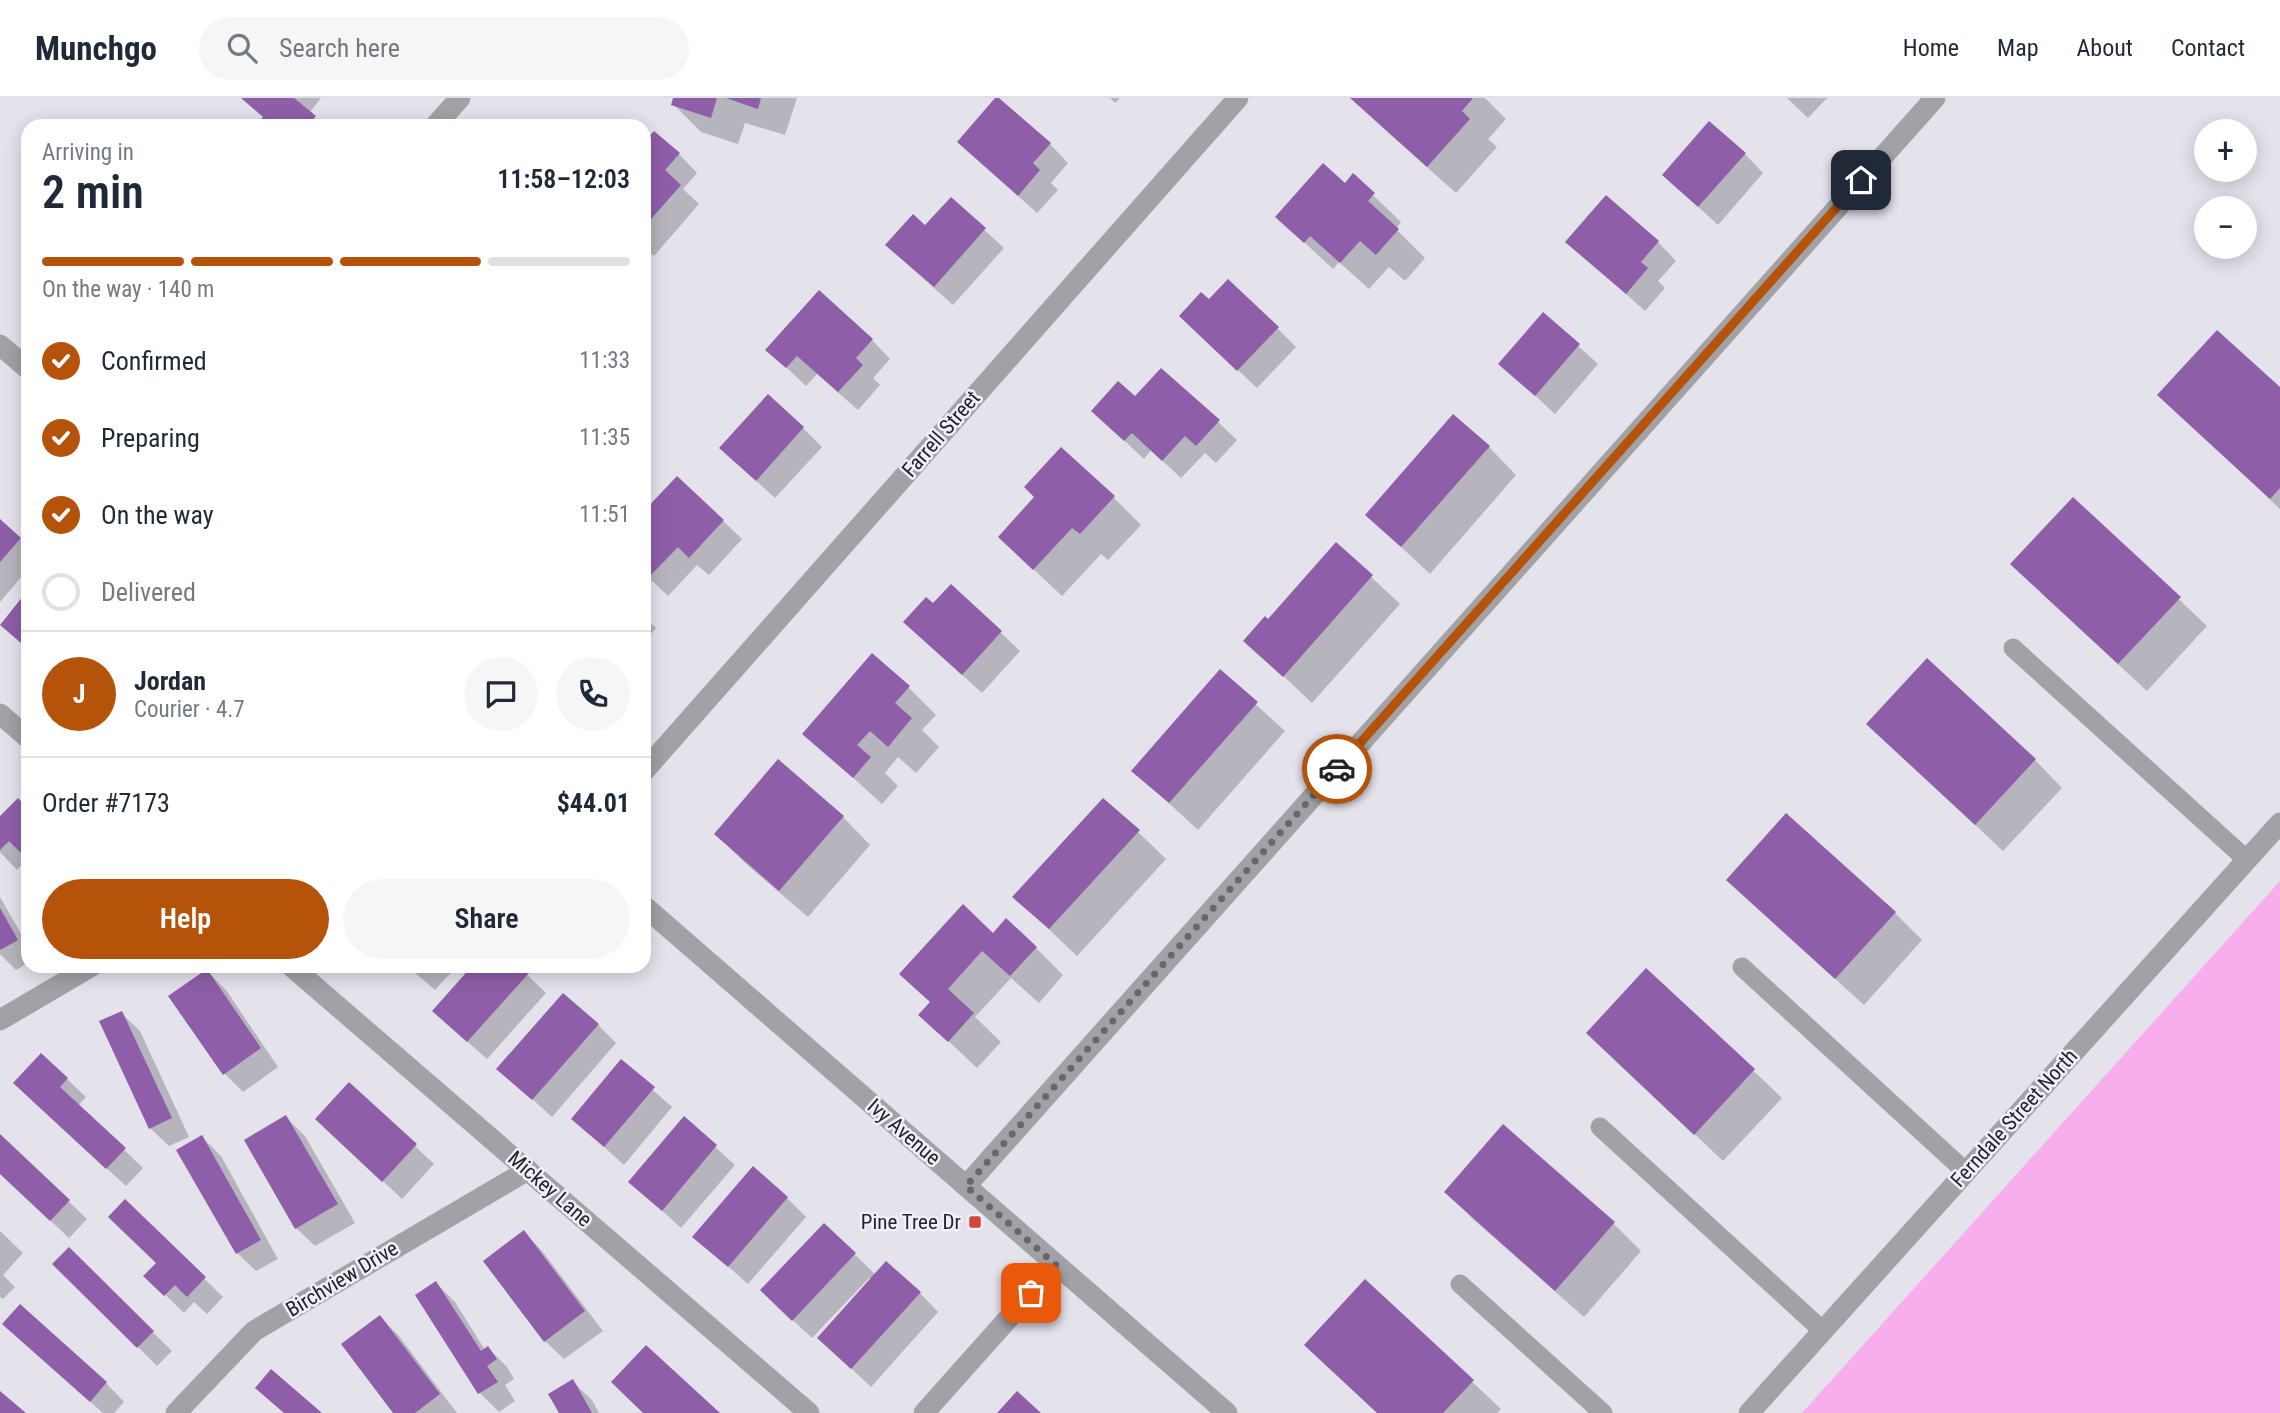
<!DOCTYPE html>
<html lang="en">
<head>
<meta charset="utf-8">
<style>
	:root { --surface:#fff; --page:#f6f6f7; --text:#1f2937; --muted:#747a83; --line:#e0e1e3; --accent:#b45309 }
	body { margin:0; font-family:"Roboto Condensed",sans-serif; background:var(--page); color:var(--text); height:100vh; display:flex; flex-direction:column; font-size:26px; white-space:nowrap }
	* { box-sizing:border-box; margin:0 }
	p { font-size:23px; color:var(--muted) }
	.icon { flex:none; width:38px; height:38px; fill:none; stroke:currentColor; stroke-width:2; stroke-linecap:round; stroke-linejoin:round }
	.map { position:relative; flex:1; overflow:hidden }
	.panel { position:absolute; left:21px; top:21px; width:630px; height:854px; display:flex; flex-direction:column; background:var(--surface); border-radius:21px; box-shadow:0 4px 18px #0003 }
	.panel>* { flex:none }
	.fabs { position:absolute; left:2194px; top:21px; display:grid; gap:14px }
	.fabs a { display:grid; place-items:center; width:63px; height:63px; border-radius:50%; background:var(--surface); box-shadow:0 4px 18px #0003; font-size:35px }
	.pin { position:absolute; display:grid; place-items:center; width:60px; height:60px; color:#fff; margin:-30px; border-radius:14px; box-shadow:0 4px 10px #0006 }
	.courier { position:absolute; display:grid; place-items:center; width:70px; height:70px; margin:-35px; border:5px solid #b45309; border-radius:50%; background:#fff; color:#222; box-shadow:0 2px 9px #0007 }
	.overview em { font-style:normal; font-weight:600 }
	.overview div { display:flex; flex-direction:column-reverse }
	.overview { display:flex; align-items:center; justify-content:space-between; height:119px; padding:0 21px }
	h1 { font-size:46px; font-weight:600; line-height:52px }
	.bar { display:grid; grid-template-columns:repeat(4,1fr); gap:10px 7px; align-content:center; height:84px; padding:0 21px }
	.bar i { height:9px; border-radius:5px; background:var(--line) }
	.bar .on { background:var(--accent) }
	.bar p { grid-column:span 4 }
	.line { display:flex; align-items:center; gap:18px; padding:0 21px; border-top:2px solid var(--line) }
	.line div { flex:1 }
	.round { display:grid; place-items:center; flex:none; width:74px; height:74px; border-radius:37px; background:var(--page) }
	ol { padding:0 21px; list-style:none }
	li { display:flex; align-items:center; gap:21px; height:77px }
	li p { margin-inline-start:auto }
	li .icon { padding:7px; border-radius:50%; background:var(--accent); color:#fff; stroke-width:4 }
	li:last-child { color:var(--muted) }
	li i { width:38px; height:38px; border:4px solid var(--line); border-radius:50% }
	.action { display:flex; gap:14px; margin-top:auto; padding:14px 21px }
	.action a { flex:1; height:80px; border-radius:42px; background:var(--accent); color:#fff; font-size:28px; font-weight:600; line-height:80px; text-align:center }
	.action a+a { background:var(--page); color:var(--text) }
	header { display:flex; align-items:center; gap:42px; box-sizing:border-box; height:98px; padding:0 35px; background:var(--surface); border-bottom:2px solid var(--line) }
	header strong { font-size:33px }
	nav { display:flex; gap:38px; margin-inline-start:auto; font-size:24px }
	.search { width:490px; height:63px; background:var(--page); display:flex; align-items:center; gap:18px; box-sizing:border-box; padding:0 24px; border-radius:38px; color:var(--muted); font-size:26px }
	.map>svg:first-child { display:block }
	.green { fill:#f8aeed }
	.shadow { fill:#0003 }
	.building { fill:#8f5ea9 }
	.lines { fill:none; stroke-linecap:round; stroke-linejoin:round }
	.service { stroke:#a1a2a6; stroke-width:19 }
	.minor { stroke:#a1a2a6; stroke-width:21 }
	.done { stroke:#68676c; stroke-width:7; stroke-dasharray:0 12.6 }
	.route { stroke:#b45309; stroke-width:9 }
	.poi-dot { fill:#d5473a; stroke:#f1eff9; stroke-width:2.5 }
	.labels { text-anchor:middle; stroke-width:5; stroke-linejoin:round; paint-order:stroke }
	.street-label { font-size:21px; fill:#252528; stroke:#f1eff9 }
	.poi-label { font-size:21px; fill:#252528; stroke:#f1eff9; text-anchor:end }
</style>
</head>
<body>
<header>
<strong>Munchgo</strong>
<div class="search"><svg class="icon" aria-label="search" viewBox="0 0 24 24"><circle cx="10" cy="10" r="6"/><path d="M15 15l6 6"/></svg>Search here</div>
<nav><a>Home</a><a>Map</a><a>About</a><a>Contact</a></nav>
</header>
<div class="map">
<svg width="2280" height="1315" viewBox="0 0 2280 1315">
	<rect width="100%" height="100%" fill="#e4e2eb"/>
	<path class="green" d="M2280 783V1315H1802Z"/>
	<g class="shadow">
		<path d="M242 0H321L309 15 323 28H260L265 20Z"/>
		<path d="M675 0H797L785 37 745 25 738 46 701 34 673 6Z"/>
		<path d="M1110 0H1120L1115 5Z"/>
		<path d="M1355 0H1485L1506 21 1488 41 1497 49 1456 95 1382 29Z"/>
		<path d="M1787 0H1827L1808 20Z"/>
		<path d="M959 44 1050 46 1068 65 1051 85 1058 92 1037 115Z"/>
		<path d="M644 47 679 56 697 75 683 91 699 106 654 158 644 150Z"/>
		<path d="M1745 56 1763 75 1718 127 1664 77Z"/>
		<path d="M1353 78 1401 124 1396 131 1425 160 1405 183 1389 169 1369 191 1339 164 1333 171 1277 119 1345 87Z"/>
		<path d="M951 101 1004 150 953 207 906 165 925 130Z"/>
		<path d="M1568 144H1658L1676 163 1658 183 1665 190 1645 213Z"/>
		<path d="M1209 203 1277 230 1296 249 1257 290 1200 236Z"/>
		<path d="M1544 217 1598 266 1555 316 1501 266Z"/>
		<path d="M872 242 890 261 873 280 880 287 858 312 817 276 806 288 768 252Z"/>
		<path d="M2280 292V411L2159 297Z"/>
		<path d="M1135 301 1218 324 1237 342 1216 365 1205 355 1181 380 1151 352 1144 361 1112 331Z"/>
		<path d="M803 330 822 349 775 400 740 368Z"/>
		<path d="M1489 349 1516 377 1430 476 1367 417Z"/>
		<path d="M1036 399H1113L1141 427 1108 462 1101 456 1062 498 1028 466Z"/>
		<path d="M2073 401 2207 528 2147 593 2040 494Z"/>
		<path d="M644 416 723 423 742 441 709 477 697 467 668 498 644 475Z"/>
		<path d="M0 424 28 449V471L0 504Z"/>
		<path d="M1336 446 1400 506 1312 605 1246 543 1268 523Z"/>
		<path d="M951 488 1020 553 982 595 924 542 933 508Z"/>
		<path d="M644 518 656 530 644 544Z"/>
		<path d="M1220 574 1285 633 1198 732 1134 673Z"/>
		<path d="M908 589 936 617 922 632 939 649 916 675 898 659 885 675 898 688 882 706 804 635Z"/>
		<path d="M1868 626 2035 662 2062 690 2003 753Z"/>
		<path d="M28 713V761L17 772 0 754V721Z"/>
		<path d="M843 719 870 747 808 819 744 764 716 736Z"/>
		<path d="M1138 734 1166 761 1077 858 1015 799Z"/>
		<path d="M0 799 28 848V865L16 872 0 856Z"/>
		<path d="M1756 809 1895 815 1922 842 1864 907Z"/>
		<path d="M993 837 1036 850 1063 877 1039 905 1011 880 975 919 1001 944 977 970 921 917Z"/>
		<path d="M407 868H457L435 892Z"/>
		<path d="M474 868H518L546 895 487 961 453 931Z"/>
		<path d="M1647 872 1782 1000 1723 1063 1588 935Z"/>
		<path d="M207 873 226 892 278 969 243 994 224 975Z"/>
		<path d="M121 915 140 933 189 1039 169 1048 150 1030Z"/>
		<path d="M598 927 616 945 552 1019 499 971Z"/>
		<path d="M621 964 672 1009 624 1067 573 1021Z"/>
		<path d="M67 981 86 999 78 1008 143 1070 126 1088 34 1004Z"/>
		<path d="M349 986 434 1066 402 1101 336 1039Z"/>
		<path d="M286 1019 305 1038 355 1125 315 1148 296 1130Z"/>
		<path d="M684 1021 735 1067 681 1130 631 1084Z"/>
		<path d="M1503 1029 1614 1126 1641 1153 1584 1219 1474 1122 1446 1094Z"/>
		<path d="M0 1038 87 1121 69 1140 0 1075Z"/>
		<path d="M202 1039 221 1058 278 1161 256 1173 237 1155Z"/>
		<path d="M787 1100 806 1119 748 1186 695 1139Z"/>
		<path d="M125 1103 223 1199 207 1216 194 1204 184 1215 146 1178 158 1165Z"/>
		<path d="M824 1127 876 1177 920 1195 938 1214 871 1289 819 1240 871 1182 869 1180 812 1240 781 1211Z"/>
		<path d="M0 1133 23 1155 3 1177 15 1189 3 1201 0 1199Z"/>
		<path d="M524 1134 542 1153 603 1233 564 1261 545 1243Z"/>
		<path d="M69 1152 172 1253 157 1268 55 1166Z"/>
		<path d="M1365 1183 1501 1311 1497 1315H1378Z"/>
		<path d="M436 1185 455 1204 485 1252 488 1250 507 1269 514 1281 505 1287 515 1303 499 1314 480 1295 417 1197Z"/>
		<path d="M380 1219 399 1238 457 1315H395Z"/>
		<path d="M23 1244 106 1285 124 1304 114 1315H103Z"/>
		<path d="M573 1284 592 1302 599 1315H561Z"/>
	</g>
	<g class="building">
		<path d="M241 0H294L316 18 307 28H255L263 19Z"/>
		<path d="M673 0H717L711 20 671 7Z"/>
		<path d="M726 0H761L758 11Z"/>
		<path d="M995 0H999L1051 45 1033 65 1040 72 1018 98 957 44Z"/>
		<path d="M1350 0H1473L1462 13 1470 21 1427 69Z"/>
		<path d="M1709 23 1746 55 1698 109 1662 77Z"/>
		<path d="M654 33 680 55 665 72 681 87 644 129V44Z"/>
		<path d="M1323 65 1345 85 1353 75 1375 95 1368 103 1399 131 1376 157 1360 143 1340 165 1310 138 1304 145 1275 119Z"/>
		<path d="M1606 97 1659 143 1641 164 1648 170 1626 196 1565 144Z"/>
		<path d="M951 99 986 130 934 189 885 147 913 116 925 127Z"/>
		<path d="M1228 181 1279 229 1237 273 1179 218 1201 194 1209 201Z"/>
		<path d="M819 192 873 241 856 260 863 267 838 294 797 258 786 270 765 252Z"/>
		<path d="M1543 214 1580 246 1535 298 1498 266Z"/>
		<path d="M2217 232 2280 289V390L2270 401 2157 297Z"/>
		<path d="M1161 270 1220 322 1196 348 1185 338 1162 363 1132 335 1124 343 1091 313 1118 283 1135 298Z"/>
		<path d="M768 296 804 329 756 383 719 350Z"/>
		<path d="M1453 316 1490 348 1401 449 1365 417Z"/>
		<path d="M1061 349 1115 398 1080 436 1072 430 1033 472 998 439 1034 399 1024 389Z"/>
		<path d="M677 378 724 422 689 460 678 449 648 480 644 476V413Z"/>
		<path d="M2073 399 2181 499 2118 566 2010 466Z"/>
		<path d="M0 421 21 440 0 464Z"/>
		<path d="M1336 444 1373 477 1283 579 1243 543 1265 518 1268 521Z"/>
		<path d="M951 486 1002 533 962 577 903 524 926 499 933 505Z"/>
		<path d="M28 492V551L0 527Z"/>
		<path d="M872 555 910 588 895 605 912 620 888 649 870 633 857 647 871 659 853 680 802 636Z"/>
		<path d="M1927 560 2036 661 1975 727 1866 626Z"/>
		<path d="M1220 571 1258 604 1169 705 1131 673Z"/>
		<path d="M778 661 844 718 779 793 714 736Z"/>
		<path d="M18 700 28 711V762L9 743 0 752V718Z"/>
		<path d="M1103 700 1140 732 1049 831 1012 799Z"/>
		<path d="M1786 715 1896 814 1835 881 1726 782Z"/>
		<path d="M963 806 993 835 1006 820 1037 849 1010 878 982 853 948 891 974 915 948 944 918 917 930 904 899 876Z"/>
		<path d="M0 810 18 842 0 852Z"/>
		<path d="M472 868H521L529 875 467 944 432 913Z"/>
		<path d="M1646 870 1755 971 1694 1037 1586 935Z"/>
		<path d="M207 871 261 950 223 977 168 898Z"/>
		<path d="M563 895 599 926 532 1002 496 971Z"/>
		<path d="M122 913 172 1020 149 1031 99 923Z"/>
		<path d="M41 955 68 980 60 989 126 1050 106 1071 13 985Z"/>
		<path d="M621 961 655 989 604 1049 571 1021Z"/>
		<path d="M349 984 417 1046 382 1084 315 1021Z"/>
		<path d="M286 1017 338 1106 295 1131 244 1042Z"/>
		<path d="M684 1018 717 1047 662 1113 628 1084Z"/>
		<path d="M1503 1026 1615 1124 1555 1193 1444 1094Z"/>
		<path d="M0 1036 70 1102 50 1123 0 1076Z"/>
		<path d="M202 1037 261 1142 236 1156 176 1052Z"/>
		<path d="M753 1068 788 1099 728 1169 692 1139Z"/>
		<path d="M125 1101 206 1179 187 1199 175 1187 164 1198 143 1178 156 1165 108 1119Z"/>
		<path d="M824 1125 856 1155 792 1223 760 1192Z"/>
		<path d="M524 1132 585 1213 544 1244 483 1163Z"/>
		<path d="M69 1149 154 1233 137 1250 52 1166Z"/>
		<path d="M886 1163 921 1194 851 1271 817 1240Z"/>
		<path d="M1365 1181 1474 1282 1443 1315H1377L1304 1247Z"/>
		<path d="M436 1183 481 1253 488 1248 497 1261 487 1268 498 1284 478 1296 415 1197Z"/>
		<path d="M20 1206 107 1284 90 1304 2 1226Z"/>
		<path d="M380 1217 440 1296 415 1315H393L341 1246Z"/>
		<path d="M646 1247 720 1315H643L611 1284Z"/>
		<path d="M271 1271 322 1315H284L255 1290Z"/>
		<path d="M573 1281 592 1315H559L548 1296Z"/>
		<path d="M0 1293 26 1315H0Z"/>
		<path d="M1017 1293 1041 1315H997Z"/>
	</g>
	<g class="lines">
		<g class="service">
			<path d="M2013 550 2247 762"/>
			<path d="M1742 869 1966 1074"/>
			<path d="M1600 1029 1823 1233"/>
			<path d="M1460 1186 1603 1315"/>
		</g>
		<g class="minor">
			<path d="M435 28 460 0"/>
			<path d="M0 247 28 271"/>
			<path d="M0 616 28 640"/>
			<path d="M644 673 1238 0"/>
			<path d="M644 808 1227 1315"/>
			<path d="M291 868 809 1315"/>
			<path d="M0 922 92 868"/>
			<path d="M966 1088 1935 0"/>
			<path d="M176 1315 254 1233 528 1072"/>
			<path d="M924 1315 1056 1167"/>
			<path d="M1749 1315 2280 725"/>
		</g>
	</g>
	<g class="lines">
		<path class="done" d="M1031 1195 1056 1167 966 1088 1337 671"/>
		<path class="route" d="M1337 671 1861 82"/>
	</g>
	<rect class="poi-dot" x="968" y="1117" width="14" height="14" rx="3.5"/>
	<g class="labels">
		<g class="street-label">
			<text transform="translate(941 336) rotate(-49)" y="7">Farrell Street</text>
			<text transform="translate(2014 1020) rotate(-48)" y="7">Ferndale Street North</text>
			<text transform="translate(904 1034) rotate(41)" y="7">Ivy Avenue</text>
			<text transform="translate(550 1091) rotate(41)" y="7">Mickey Lane</text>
			<text transform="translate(342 1181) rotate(-31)" y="7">Birchview Drive</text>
		</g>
		<g class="poi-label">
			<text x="961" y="1131">Pine Tree Dr</text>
		</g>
	</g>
</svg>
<div class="fabs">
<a>+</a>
<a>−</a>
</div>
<div class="pin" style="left:1031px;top:1195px;background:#ea580c"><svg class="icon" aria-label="bag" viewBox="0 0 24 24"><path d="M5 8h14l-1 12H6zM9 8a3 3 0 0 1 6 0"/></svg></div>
<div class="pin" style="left:1861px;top:82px;background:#1f2937"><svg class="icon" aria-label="home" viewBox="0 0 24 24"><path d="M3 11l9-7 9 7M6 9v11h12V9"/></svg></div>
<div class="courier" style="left:1337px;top:671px"><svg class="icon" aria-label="car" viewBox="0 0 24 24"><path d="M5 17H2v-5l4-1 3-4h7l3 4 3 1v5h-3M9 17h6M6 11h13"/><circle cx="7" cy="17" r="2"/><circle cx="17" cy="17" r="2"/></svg></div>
<section class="panel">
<div class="overview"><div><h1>2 min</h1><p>Arriving in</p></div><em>11:58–12:03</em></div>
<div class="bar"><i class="on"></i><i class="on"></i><i class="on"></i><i></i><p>On the way · 140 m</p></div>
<ol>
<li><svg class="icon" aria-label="check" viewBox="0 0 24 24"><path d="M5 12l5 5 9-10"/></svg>Confirmed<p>11:33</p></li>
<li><svg class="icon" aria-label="check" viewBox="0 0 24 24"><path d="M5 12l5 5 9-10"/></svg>Preparing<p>11:35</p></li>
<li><svg class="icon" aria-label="check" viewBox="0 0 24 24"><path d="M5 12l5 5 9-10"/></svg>On the way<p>11:51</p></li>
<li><i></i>Delivered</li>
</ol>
<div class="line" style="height:126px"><b class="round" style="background:var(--accent);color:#fff">J</b><div><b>Jordan</b><p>Courier · 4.7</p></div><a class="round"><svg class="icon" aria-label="chat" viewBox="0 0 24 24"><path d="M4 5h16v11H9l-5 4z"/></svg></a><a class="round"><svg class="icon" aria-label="phone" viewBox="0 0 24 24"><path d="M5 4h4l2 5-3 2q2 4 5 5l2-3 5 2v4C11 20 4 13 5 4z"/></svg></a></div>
<div class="line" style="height:91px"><div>Order #7173</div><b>$44.01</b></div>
<div class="action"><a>Help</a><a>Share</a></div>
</section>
</div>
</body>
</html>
